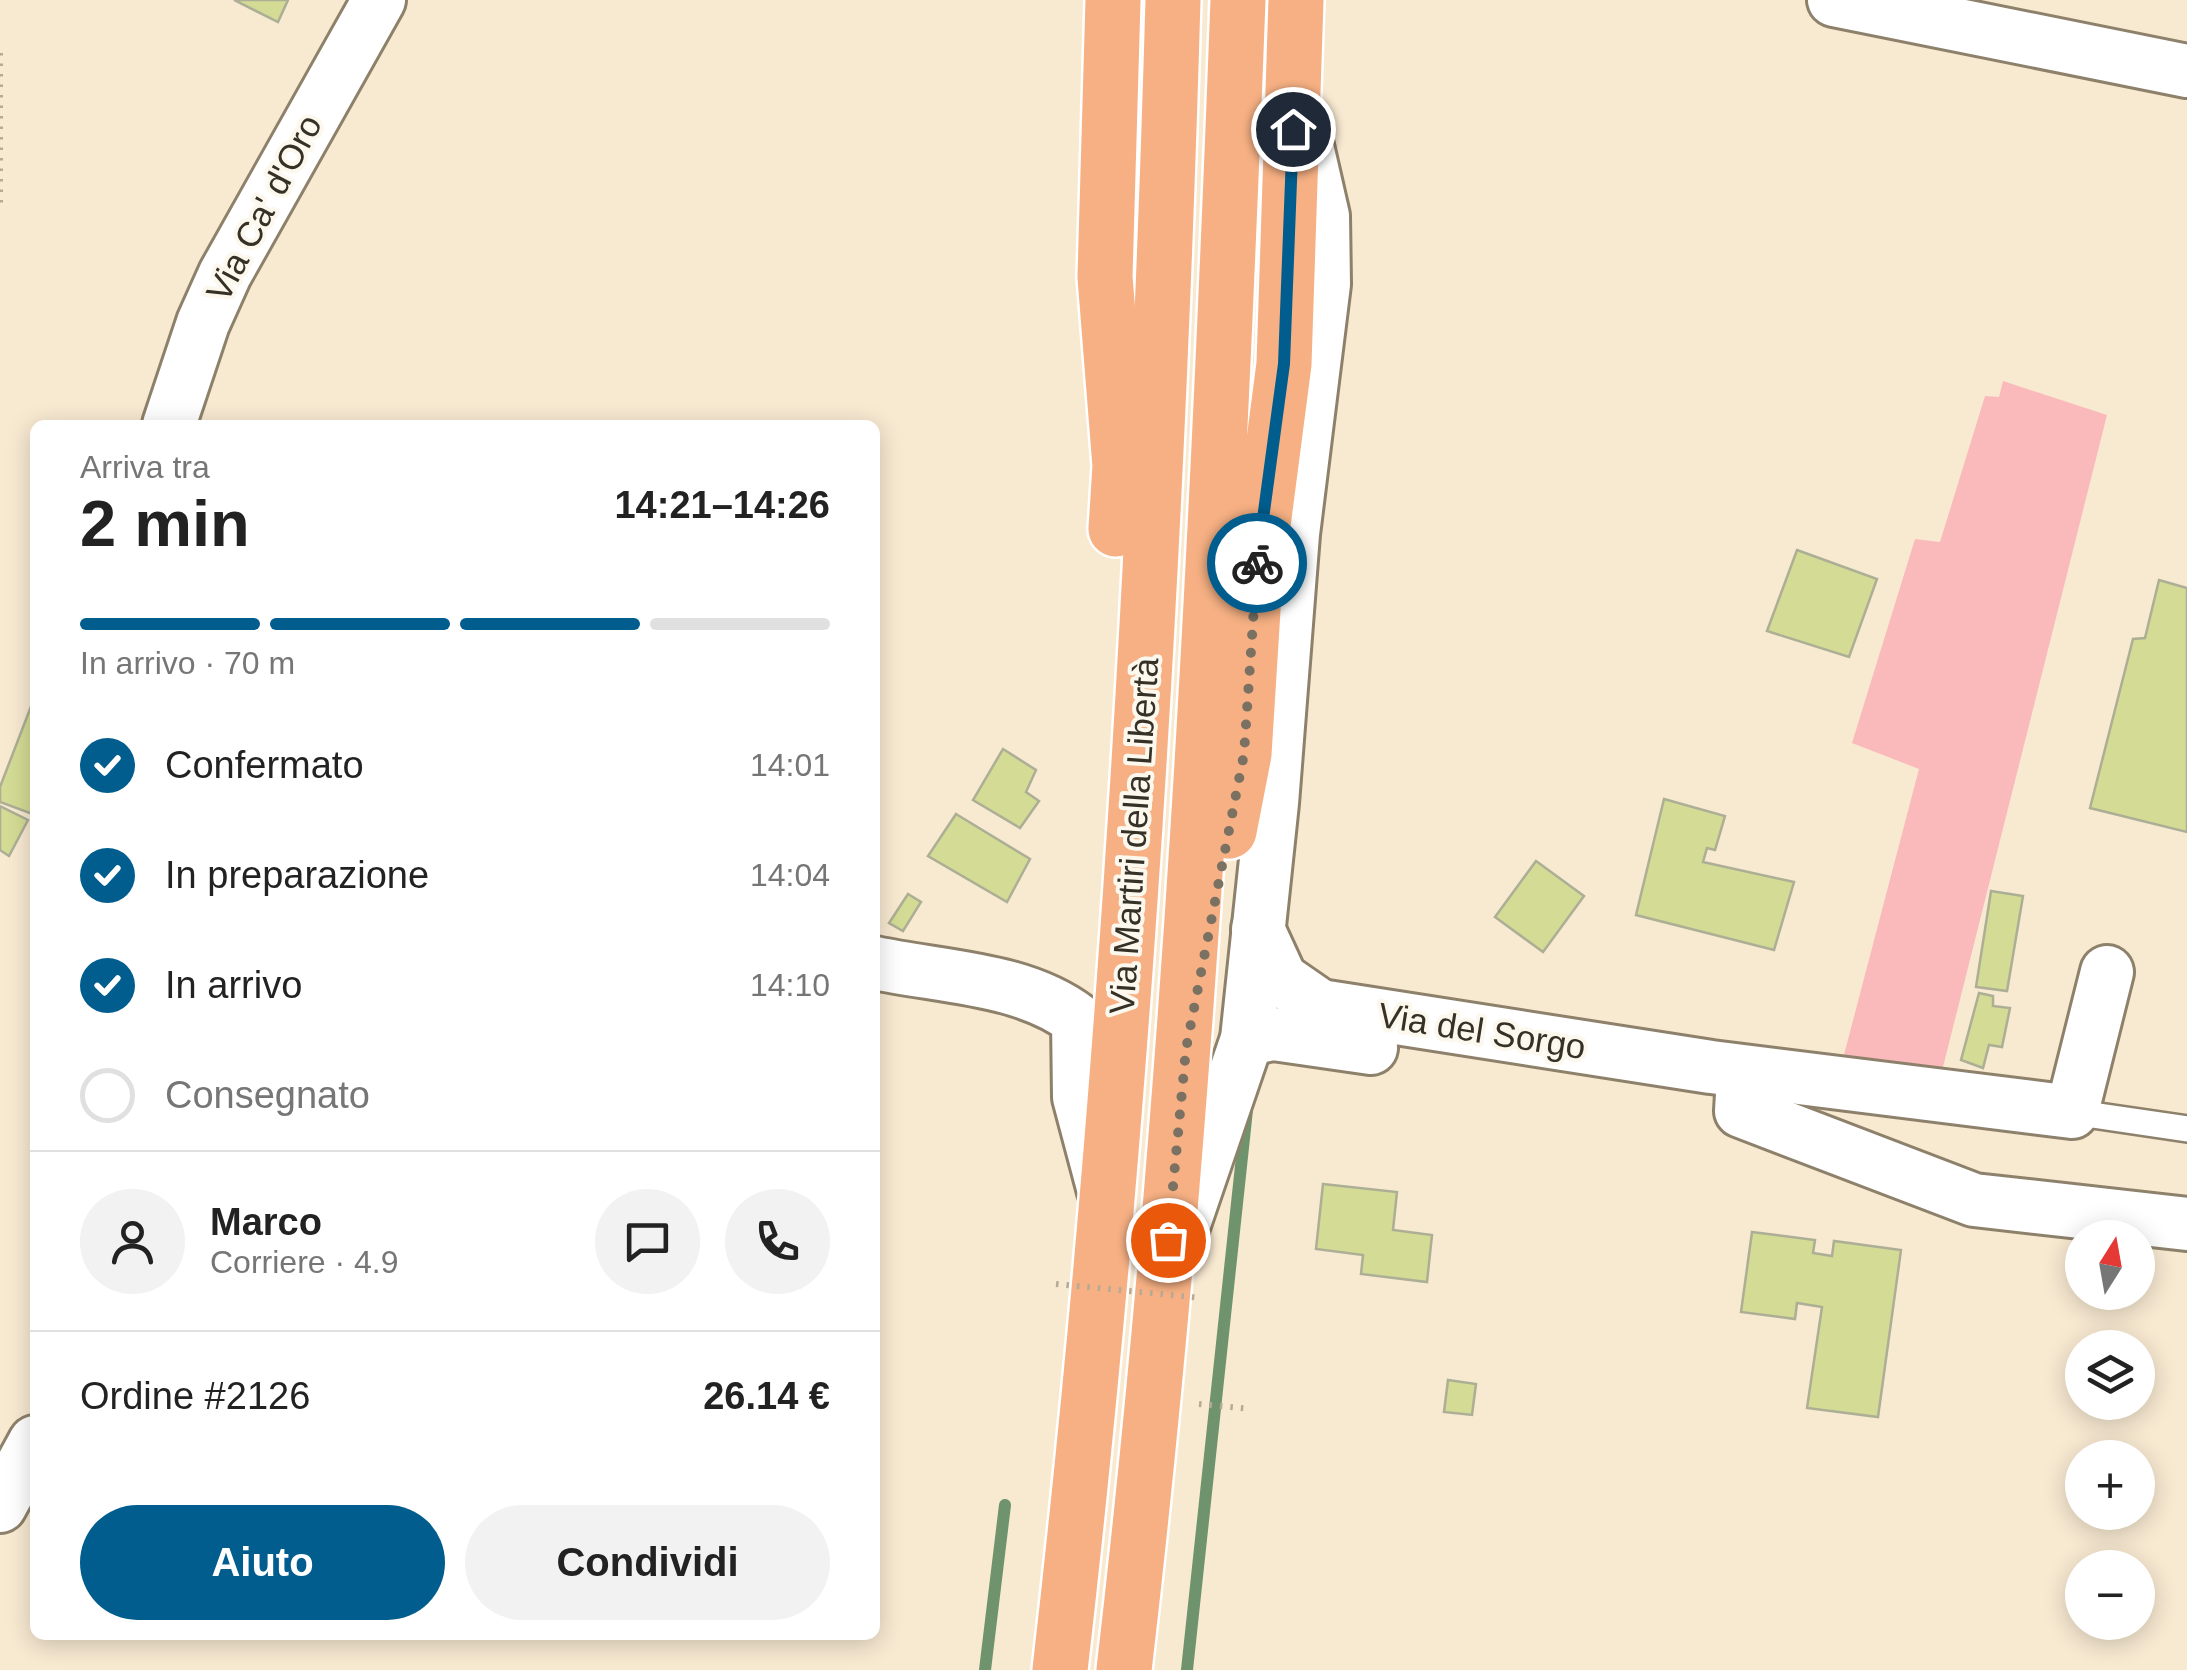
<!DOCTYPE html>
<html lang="it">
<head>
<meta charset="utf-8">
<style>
	:root { --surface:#fff; --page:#f2f2f2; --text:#222; --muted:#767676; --line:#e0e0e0; --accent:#005d8e }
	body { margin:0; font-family:Helvetica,sans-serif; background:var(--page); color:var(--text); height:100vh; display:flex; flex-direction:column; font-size:38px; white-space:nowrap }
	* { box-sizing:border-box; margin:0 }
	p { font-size:32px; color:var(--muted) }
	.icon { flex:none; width:55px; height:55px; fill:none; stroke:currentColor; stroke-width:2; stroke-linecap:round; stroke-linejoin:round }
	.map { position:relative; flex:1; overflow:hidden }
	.drawer { position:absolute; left:30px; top:420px; width:850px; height:1220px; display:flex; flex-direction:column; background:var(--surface); border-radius:15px; box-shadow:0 5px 25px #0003 }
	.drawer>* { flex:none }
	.needle { width:65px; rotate:11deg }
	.fabs { position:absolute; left:2065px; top:1220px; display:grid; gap:20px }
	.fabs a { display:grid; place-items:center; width:90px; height:90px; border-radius:50%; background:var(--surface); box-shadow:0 5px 25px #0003; font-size:50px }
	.pin { position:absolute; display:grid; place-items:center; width:85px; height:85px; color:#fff; margin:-42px; border:5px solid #fff; border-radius:50%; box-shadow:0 2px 10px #0007 }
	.courier { position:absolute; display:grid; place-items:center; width:100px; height:100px; margin:-50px; border:8px solid #005d8e; border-radius:50%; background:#fff; color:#222; box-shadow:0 2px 12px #0007 }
	.head em { font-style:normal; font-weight:700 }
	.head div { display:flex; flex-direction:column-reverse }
	.head { display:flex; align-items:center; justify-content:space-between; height:170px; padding:0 50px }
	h1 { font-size:65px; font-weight:700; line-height:75px }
	.bar { display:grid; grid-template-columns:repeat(4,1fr); gap:15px 10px; align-content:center; height:120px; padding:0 50px }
	.bar i { height:12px; border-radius:8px; background:var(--line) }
	.bar .selected { background:var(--accent) }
	.bar p { grid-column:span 4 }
	.line { display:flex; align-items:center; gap:25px; padding:0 50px; border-top:2px solid var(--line) }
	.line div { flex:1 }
	.round { display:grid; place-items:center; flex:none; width:105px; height:105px; border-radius:52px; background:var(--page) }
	ol { padding:0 50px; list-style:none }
	li { display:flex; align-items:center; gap:30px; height:110px }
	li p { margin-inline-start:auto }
	li .icon { padding:10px; border-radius:50%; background:var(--accent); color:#fff; stroke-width:4 }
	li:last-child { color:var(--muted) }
	li i { width:55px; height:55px; border:5px solid var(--line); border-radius:50% }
	.primary-button { display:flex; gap:20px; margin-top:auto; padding:20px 50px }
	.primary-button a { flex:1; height:115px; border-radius:60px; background:var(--accent); color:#fff; font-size:40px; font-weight:700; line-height:115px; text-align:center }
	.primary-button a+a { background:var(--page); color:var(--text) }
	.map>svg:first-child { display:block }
	.green { fill:#fababc }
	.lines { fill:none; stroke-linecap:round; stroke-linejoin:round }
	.stream { stroke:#6f936c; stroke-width:12 }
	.building { fill:#d4db94; stroke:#acaf95; stroke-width:2.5 }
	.service-casing { stroke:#8e816b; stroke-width:30 }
	.minor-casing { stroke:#8e816b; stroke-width:58 }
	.primary-casing { stroke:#fff; stroke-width:60 }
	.path { stroke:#b6aa97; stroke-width:6; stroke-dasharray:2.5 8; stroke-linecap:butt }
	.service { stroke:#fff; stroke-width:25 }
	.minor { stroke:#fff; stroke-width:52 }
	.primary { stroke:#f6b083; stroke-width:55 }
	.path-bridge { stroke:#b6aa97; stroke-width:6; stroke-dasharray:2.5 8; stroke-linecap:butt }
	.done { stroke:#7a7162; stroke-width:10; stroke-dasharray:0 18 }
	.route { stroke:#005d8e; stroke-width:12 }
	.labels { text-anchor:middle; stroke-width:8; stroke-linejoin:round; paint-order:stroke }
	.street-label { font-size:35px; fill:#363127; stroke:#fdf8ee }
</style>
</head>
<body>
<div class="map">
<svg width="2187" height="1670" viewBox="0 0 2187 1670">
	<rect width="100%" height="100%" fill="#f8e9d1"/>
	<path class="green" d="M2003 381 2107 415 1940 1079 1840 1070 1919 769 1852 743 1915 539 1940 542 1985 396 1999 397Z"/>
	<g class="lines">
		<g class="stream">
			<path d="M985 1670 1005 1505"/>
			<path d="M1187 1670 1247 1110"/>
		</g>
	</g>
	<g class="building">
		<path d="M234 0H288L278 22Z"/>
		<path d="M1797 550 1877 579 1849 657 1767 631Z"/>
		<path d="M2159 580 2187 588V832L2090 808 2133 639 2145 638Z"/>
		<path d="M35 696V815L0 802V787Z"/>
		<path d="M1003 749 1036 770 1026 792 1039 801 1020 828 973 800Z"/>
		<path d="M1664 799 1725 816 1715 850 1707 848 1703 862 1794 882 1774 950 1636 915Z"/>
		<path d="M0 806 28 820 9 856 0 850Z"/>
		<path d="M956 814 1030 859 1007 902 928 856Z"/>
		<path d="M1536 861 1584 896 1543 952 1495 917Z"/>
		<path d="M1991 891 2023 896 2007 991 1976 987Z"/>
		<path d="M908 894 921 902 903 931 889 923Z"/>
		<path d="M1979 993 1993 996V1006L2010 1008 2002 1047 1989 1045 1983 1068 1961 1060Z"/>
		<path d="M1323 1184 1397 1192 1393 1230 1432 1235 1427 1282 1361 1274 1363 1255 1316 1249Z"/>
		<path d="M1752 1232 1815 1240 1813 1253 1832 1256 1834 1241 1901 1250 1878 1417 1807 1408 1822 1307 1797 1303 1795 1319 1741 1312Z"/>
		<path d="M1448 1380 1476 1384 1472 1415 1444 1412Z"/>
	</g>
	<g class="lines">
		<g class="service-casing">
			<path id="service" d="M2072 1112 2187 1129"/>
		</g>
		<g class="minor-casing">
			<g id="minor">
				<path d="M1834 0 2187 71"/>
				<path d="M169 425 203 323 225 274 379 0"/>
				<path d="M1258 929 1281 979 1320 1006 1711 1067 2072 1112 2107 972"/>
				<path d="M875 963C941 977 1024 978 1078 1020L1079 1097 1104 1191"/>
				<path d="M1247 1039 1273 1034 1371 1048"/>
				<path d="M1742 1094 1741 1111 1974 1200 2187 1224"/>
				<path d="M1177 1244 1247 1039 1272 803 1293 534 1324 284 1323 216 1301 120"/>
				<path d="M0 1506 35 1442"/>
			</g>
		</g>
		<g class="primary-casing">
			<g id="primary">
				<path d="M1113 0 1105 277 1120 466 1116 529"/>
				<path d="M1229 831 1244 754 1254 594 1284 364 1296 0"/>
				<path d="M1060 1670C1124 1115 1157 558 1173 0"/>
				<path d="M1124 1670C1189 1115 1217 558 1238 0"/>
			</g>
		</g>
		<g class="path">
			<path d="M0 53V210"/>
			<path d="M1199 1404 1251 1409"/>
		</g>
		<use href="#service" class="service"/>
		<use href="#minor" class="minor"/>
		<use href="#primary" class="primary"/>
		<path class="path-bridge" d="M1056 1284 1201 1298"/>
	</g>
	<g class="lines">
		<path class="done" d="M1168 1240 1186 1049 1244 754 1257 563"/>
		<path class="route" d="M1257 563 1284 364 1293 129"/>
	</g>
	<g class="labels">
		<g class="street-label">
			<text transform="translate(264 208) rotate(-62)" y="12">Via Ca' d'Oro</text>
			<text transform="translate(1134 836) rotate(-86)" y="12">Via Martiri della Libertà</text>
			<text transform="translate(1482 1031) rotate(9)" y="12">Via del Sorgo</text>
		</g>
	</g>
</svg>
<div class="fabs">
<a><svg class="needle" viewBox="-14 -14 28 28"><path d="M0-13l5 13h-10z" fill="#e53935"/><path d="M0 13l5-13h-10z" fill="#767676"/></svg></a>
<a><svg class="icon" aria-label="layers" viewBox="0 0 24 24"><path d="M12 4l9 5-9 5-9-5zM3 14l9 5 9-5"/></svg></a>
<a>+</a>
<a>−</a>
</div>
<div class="pin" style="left:1168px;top:1240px;background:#ea580c"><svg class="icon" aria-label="bag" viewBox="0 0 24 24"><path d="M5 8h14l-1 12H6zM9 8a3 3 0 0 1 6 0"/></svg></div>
<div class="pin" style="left:1293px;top:129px;background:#1f2937"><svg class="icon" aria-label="home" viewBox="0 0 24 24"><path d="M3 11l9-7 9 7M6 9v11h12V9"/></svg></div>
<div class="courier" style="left:1257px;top:563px"><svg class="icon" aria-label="bike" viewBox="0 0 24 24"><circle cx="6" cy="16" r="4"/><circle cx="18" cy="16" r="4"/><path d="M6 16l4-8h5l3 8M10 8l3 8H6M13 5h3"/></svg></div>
<section class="drawer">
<div class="head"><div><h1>2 min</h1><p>Arriva tra</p></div><em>14:21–14:26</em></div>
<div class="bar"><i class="selected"></i><i class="selected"></i><i class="selected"></i><i></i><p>In arrivo · 70 m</p></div>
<ol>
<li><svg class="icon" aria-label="check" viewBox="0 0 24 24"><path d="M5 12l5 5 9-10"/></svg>Confermato<p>14:01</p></li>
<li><svg class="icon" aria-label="check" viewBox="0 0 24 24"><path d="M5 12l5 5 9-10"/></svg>In preparazione<p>14:04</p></li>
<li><svg class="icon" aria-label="check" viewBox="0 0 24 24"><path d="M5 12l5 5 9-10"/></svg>In arrivo<p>14:10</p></li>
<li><i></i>Consegnato</li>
</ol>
<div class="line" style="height:180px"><a class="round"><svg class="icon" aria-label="person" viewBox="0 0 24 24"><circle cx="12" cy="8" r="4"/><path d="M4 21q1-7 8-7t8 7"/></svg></a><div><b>Marco</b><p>Corriere · 4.9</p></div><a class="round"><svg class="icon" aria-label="chat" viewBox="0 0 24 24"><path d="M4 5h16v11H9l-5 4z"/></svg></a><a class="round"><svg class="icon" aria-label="phone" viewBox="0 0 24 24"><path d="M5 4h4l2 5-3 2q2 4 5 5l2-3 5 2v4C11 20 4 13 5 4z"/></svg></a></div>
<div class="line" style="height:130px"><div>Ordine #2126</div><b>26.14 €</b></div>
<div class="primary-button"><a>Aiuto</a><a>Condividi</a></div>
</section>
</div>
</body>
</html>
